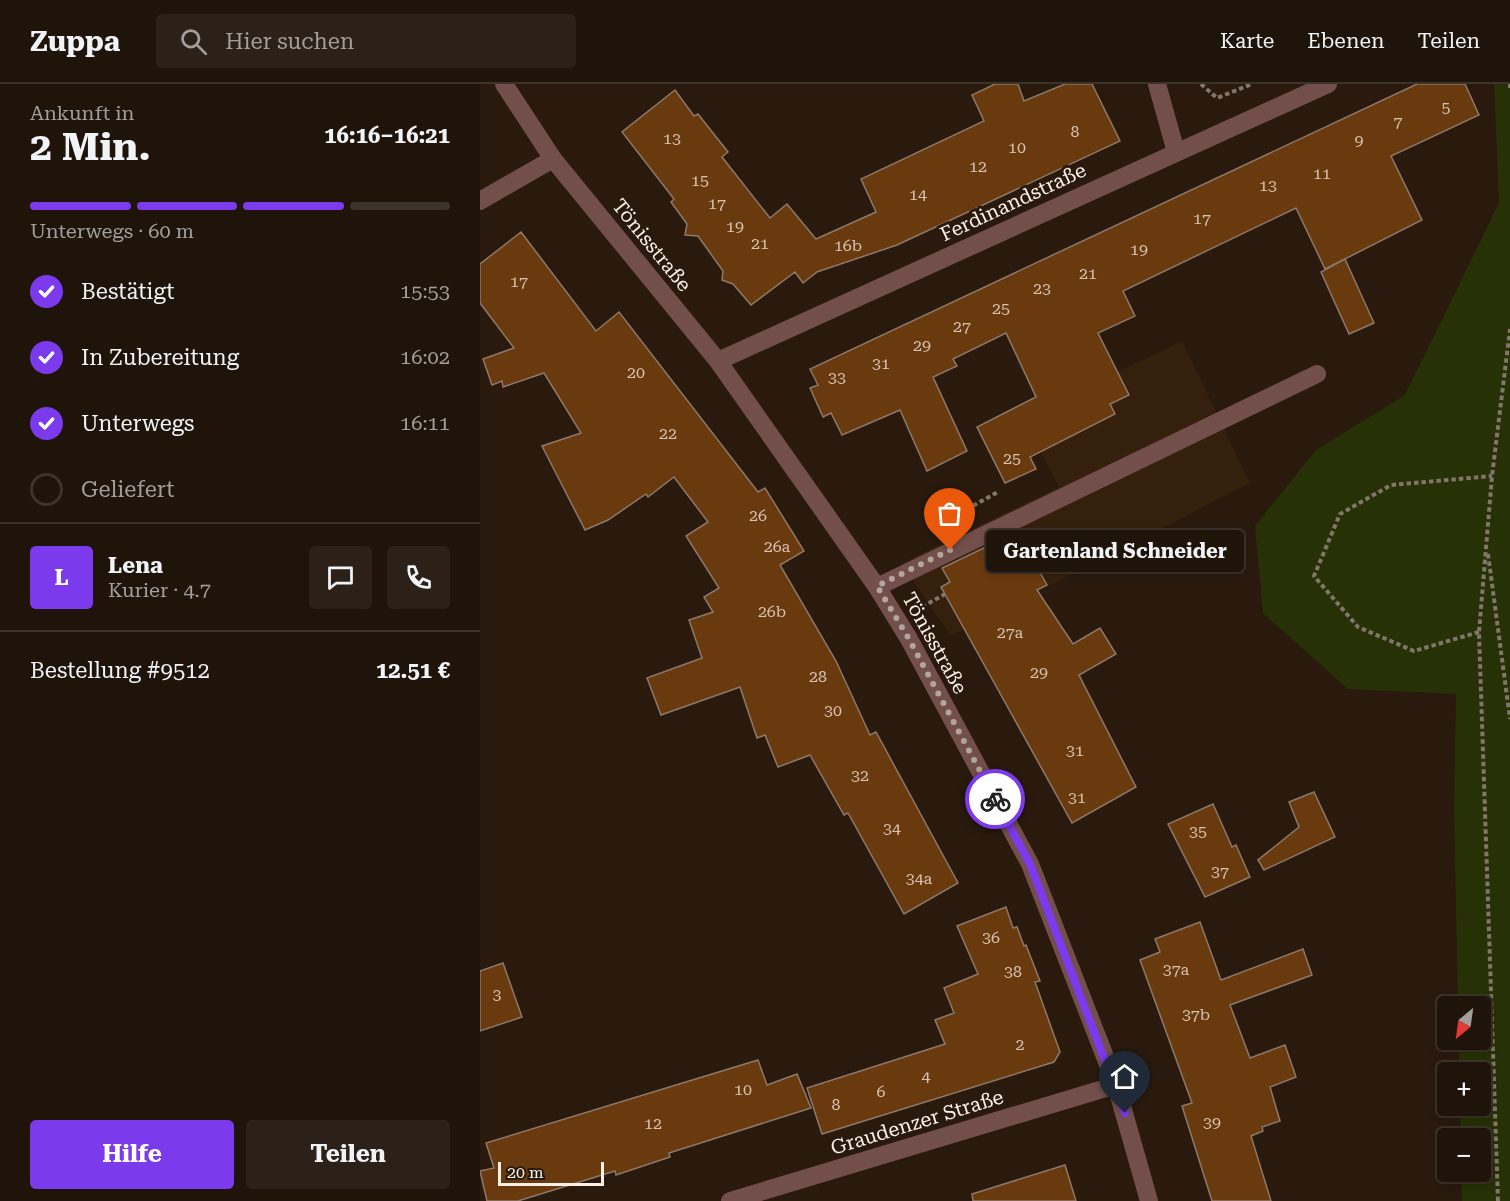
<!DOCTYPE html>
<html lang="de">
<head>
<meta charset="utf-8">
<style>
	:root { --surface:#1f140a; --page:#2c2118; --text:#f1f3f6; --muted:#a19e9c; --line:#3c332b; --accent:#7c3aed }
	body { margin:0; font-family:"Roboto Serif",serif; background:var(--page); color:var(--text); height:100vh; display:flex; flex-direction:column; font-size:22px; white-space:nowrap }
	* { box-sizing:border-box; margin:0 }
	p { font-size:20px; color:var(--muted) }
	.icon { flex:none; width:33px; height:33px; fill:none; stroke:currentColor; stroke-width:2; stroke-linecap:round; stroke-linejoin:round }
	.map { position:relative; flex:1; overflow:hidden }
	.panel { display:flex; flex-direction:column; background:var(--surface); width:480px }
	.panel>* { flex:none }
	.needle { width:39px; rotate:209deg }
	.fabs { position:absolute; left:957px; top:912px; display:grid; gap:12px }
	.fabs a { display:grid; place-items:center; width:54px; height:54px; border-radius:6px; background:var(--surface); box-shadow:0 3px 9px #0003,0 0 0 2px var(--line); font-size:30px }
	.scale { position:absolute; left:18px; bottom:15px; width:106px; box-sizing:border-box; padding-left:6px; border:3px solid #fbf0e7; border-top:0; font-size:16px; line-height:21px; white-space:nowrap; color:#fbf0e7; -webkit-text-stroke:4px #291a0d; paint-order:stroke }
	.pin { position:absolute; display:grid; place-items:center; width:51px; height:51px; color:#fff; margin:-62px -26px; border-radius:50% 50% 50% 0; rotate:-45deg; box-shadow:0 0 6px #0007 }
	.pin .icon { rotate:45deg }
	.courier { position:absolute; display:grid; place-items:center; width:60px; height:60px; margin:-30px; border:4px solid #7c3aed; border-radius:50%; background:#fff; color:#222; box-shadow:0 2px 8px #0007 }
	.bubble { position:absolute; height:42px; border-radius:6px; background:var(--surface); box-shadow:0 3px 9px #0003,0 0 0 2px var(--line); font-size:20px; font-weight:700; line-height:42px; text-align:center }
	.headline em { font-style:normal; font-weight:700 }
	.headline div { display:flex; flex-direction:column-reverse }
	.headline { display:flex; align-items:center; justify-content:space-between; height:102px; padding:0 30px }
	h1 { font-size:39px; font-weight:700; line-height:45px }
	.bar { display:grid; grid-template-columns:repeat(4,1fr); gap:9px 6px; align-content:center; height:72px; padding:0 30px }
	.bar i { height:8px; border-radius:4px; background:var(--line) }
	.bar .active { background:var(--accent) }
	.bar p { grid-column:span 4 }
	.line { display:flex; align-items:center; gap:15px; padding:0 30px; border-top:2px solid var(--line) }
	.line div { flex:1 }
	.round { display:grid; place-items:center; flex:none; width:63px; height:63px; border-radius:6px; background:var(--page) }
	ol { padding:0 30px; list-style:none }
	li { display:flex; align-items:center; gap:18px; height:66px }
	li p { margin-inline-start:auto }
	li .icon { padding:6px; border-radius:50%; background:var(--accent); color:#fff; stroke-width:4 }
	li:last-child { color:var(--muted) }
	li i { width:33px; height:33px; border:3px solid var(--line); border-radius:50% }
	.cta { display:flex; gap:12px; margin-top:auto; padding:12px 30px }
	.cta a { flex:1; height:69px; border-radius:6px; background:var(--accent); color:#fff; font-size:24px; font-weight:700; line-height:69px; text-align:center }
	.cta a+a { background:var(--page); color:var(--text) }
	header { display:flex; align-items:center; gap:36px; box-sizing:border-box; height:84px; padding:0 30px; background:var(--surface); border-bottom:2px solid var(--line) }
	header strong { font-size:28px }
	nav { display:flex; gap:33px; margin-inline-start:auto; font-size:21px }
	.search { width:420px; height:54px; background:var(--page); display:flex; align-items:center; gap:15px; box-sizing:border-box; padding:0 21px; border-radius:6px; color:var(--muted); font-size:22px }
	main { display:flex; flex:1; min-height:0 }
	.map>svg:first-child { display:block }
	.built { fill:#34200d }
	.green { fill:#263105 }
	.building { fill:#6a3a0f; stroke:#8d786a; stroke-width:1.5 }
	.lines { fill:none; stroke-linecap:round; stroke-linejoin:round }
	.path { stroke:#82756a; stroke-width:4; stroke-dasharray:4.5 3; stroke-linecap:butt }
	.lane { stroke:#734f4b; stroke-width:18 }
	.street { stroke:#734f4b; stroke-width:18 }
	.done { stroke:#b2a59b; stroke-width:6; stroke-dasharray:0 10.8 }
	.route { stroke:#7c3aed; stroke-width:8 }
	.labels { text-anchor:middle; stroke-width:6; stroke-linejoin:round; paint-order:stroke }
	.number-label { font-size:16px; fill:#d7c2b1 }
	.street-label { font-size:20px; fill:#fbf0e7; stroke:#291a0d }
</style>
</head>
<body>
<header>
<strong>Zuppa</strong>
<div class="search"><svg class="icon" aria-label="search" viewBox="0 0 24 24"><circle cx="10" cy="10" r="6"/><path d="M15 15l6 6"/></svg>Hier suchen</div>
<nav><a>Karte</a><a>Ebenen</a><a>Teilen</a></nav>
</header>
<main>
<section class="panel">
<div class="headline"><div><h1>2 Min.</h1><p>Ankunft in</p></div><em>16:16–16:21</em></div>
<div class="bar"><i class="active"></i><i class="active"></i><i class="active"></i><i></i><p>Unterwegs · 60 m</p></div>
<ol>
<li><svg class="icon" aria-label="check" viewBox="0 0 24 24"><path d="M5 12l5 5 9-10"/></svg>Bestätigt<p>15:53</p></li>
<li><svg class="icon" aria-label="check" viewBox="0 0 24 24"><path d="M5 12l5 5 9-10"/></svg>In Zubereitung<p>16:02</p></li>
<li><svg class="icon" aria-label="check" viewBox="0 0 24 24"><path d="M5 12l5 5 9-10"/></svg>Unterwegs<p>16:11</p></li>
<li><i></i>Geliefert</li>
</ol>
<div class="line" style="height:108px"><b class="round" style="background:var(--accent);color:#fff">L</b><div><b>Lena</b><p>Kurier · 4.7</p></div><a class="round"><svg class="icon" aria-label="chat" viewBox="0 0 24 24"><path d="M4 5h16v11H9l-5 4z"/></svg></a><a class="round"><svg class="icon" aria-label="phone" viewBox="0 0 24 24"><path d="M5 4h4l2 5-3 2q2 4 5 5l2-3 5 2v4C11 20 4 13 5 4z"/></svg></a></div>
<div class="line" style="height:78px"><div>Bestellung #9512</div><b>12.51 €</b></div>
<div class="cta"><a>Hilfe</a><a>Teilen</a></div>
</section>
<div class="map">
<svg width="1030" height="1117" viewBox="0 0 1030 1117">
	<rect width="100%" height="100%" fill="#291a0d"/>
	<path class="built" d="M702 257 770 399 471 552 421 479 579 403 543 334Z"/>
	<path class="green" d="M1014 0H1030V1117H982L981 1088H1000V1054H981L980 1022H1000V988H979V956H1000V922H978L974 723 976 610 868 605 783 529 775 442 836 366 925 311 1019 119Z"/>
	<g class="building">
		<path d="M515 0H538L544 17 585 0H612L640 57 417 161 337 188 323 199 315 188 271 221 253 200 242 196 243 187 218 152 205 151 207 140 191 118 194 115 142 48 195 6 214 32 218 30 248 68 242 73 290 134 307 120 336 155 396 128 381 95 504 37 492 11Z"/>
		<path d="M937 0H985L999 31 911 72 942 136 845 185 816 124 643 207 655 232 618 249 649 311 630 320 635 330 550 373 556 385 525 399 497 343 556 313 526 249 473 275 477 282 453 293 487 367 447 387 420 326 362 351 351 329 343 333 330 304 338 301 330 285Z"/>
		<path d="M41 148 116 247 139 228 278 408 285 404 324 467 300 481 356 577 390 651 396 648 478 799 424 830 368 729 364 731 330 671 298 683 285 651 277 654 260 603 181 631 167 594 222 574 209 536 233 528 224 513 239 504 206 452 228 438 194 393 168 413 166 410 128 436 105 446 62 362 101 349 64 289 23 303 22 297 12 301 3 275 34 264 0 219V180Z"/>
		<path d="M865 175 894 239 869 250 841 188Z"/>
		<path d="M537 448 567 501 557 506 593 560 620 544 636 570 599 591 656 703 592 739 461 503 470 498 462 484Z"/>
		<path d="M834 708 855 753 784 786 778 776 819 743 809 718Z"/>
		<path d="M733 720 752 763 756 761 770 793 725 813 688 740Z"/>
		<path d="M526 823 533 844 537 843 544 862 546 861 560 897 555 898 580 968 574 978 342 1050 327 1004 465 960 455 936 474 929 464 904 498 890 477 842Z"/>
		<path d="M720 838 741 896 823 865 832 891 750 921 770 974 805 961 816 993 790 1003 800 1037 782 1043 783 1047 771 1052 791 1117H732L702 1022 712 1019 660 876 680 868 675 855Z"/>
		<path d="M23 879 42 933 0 947V887Z"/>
		<path d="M278 976 287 1001 317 990 331 1024 189 1069 190 1073 136 1091 135 1087 38 1117H7L0 1087 14 1084 6 1059Z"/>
		<path d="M585 1081 596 1117H493L492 1110Z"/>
	</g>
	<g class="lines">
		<g class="path">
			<path d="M721 0 737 14 772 0"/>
			<path d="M1030 0V4"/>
			<path d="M480 429 518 408"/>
			<path d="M1008 470 1030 635"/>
			<path d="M442 523 465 510"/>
			<path d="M999 548 934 567 878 543 834 492 860 430 911 401 1012 392"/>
			<path d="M1018 1117 999 548 1012 392 1030 245"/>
		</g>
		<path class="lane" d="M397 503 837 290"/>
		<g class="street">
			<path d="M24 0 73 75 238 277 397 503 429 555 550 780 636 1001 669 1117"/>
			<path d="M677 0 696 68"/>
			<path d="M0 117 73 75"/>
			<path d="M238 277 848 0"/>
			<path d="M250 1117 636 1001"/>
		</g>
	</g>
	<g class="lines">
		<path class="done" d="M470 466 397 502 429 555 515 715"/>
		<path class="route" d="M515 715 550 780 645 1029"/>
	</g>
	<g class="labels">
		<g class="number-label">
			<text x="966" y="29">5</text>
			<text x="918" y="43">7</text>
			<text x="595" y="53">8</text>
			<text x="192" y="60">13</text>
			<text x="879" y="62">9</text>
			<text x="537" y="69">10</text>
			<text x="498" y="88">12</text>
			<text x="842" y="95">11</text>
			<text x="220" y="102">15</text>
			<text x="788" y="107">13</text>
			<text x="438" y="116">14</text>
			<text x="237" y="125">17</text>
			<text x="722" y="140">17</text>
			<text x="255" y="148">19</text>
			<text x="280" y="165">21</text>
			<text x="368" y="167">16b</text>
			<text x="659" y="171">19</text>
			<text x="608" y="195">21</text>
			<text x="39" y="203">17</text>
			<text x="562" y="210">23</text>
			<text x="521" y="230">25</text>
			<text x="482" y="248">27</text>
			<text x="442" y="267">29</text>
			<text x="401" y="285">31</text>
			<text x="156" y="294">20</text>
			<text x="357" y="299">33</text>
			<text x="188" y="355">22</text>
			<text x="532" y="380">25</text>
			<text x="278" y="437">26</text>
			<text x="297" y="468">26a</text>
			<text x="292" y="533">26b</text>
			<text x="530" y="554">27a</text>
			<text x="559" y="594">29</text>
			<text x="338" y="598">28</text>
			<text x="353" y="632">30</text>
			<text x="595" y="672">31</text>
			<text x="380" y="697">32</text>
			<text x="597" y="719">31</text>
			<text x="412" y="750">34</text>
			<text x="718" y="753">35</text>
			<text x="740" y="793">37</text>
			<text x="439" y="800">34a</text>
			<text x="511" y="859">36</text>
			<text x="696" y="891">37a</text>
			<text x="533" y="893">38</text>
			<text x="17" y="916">3</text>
			<text x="716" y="936">37b</text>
			<text x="540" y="966">2</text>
			<text x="446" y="998">4</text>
			<text x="263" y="1011">10</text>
			<text x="401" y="1013">6</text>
			<text x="356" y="1026">8</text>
			<text x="732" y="1044">39</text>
			<text x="173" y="1045">12</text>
		</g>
		<g class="street-label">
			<text transform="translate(533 118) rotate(-25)" y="7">Ferdinandstraße</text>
			<text transform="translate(172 161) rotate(51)" y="7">Tönisstraße</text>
			<text transform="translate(455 559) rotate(61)" y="7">Tönisstraße</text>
			<text transform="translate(437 1038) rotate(-17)" y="7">Graudenzer Straße</text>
		</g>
	</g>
</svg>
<div class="fabs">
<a><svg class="needle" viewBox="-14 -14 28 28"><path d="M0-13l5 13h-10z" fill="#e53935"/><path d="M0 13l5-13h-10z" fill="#a19e9c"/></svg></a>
<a>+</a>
<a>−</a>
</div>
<div class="scale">20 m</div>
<div class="pin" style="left:470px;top:466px;background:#ea580c"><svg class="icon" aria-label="bag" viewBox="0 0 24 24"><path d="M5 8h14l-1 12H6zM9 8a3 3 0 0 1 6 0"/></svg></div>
<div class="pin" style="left:645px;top:1029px;background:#1f2937"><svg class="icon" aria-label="home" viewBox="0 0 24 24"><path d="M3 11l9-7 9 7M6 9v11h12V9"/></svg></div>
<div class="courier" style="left:515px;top:715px"><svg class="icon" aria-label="bike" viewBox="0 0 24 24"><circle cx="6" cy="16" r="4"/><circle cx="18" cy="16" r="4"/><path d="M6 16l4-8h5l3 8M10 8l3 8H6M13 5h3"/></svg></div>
<div class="bubble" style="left:506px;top:446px;width:258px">Gartenland Schneider</div>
</div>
</main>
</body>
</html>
